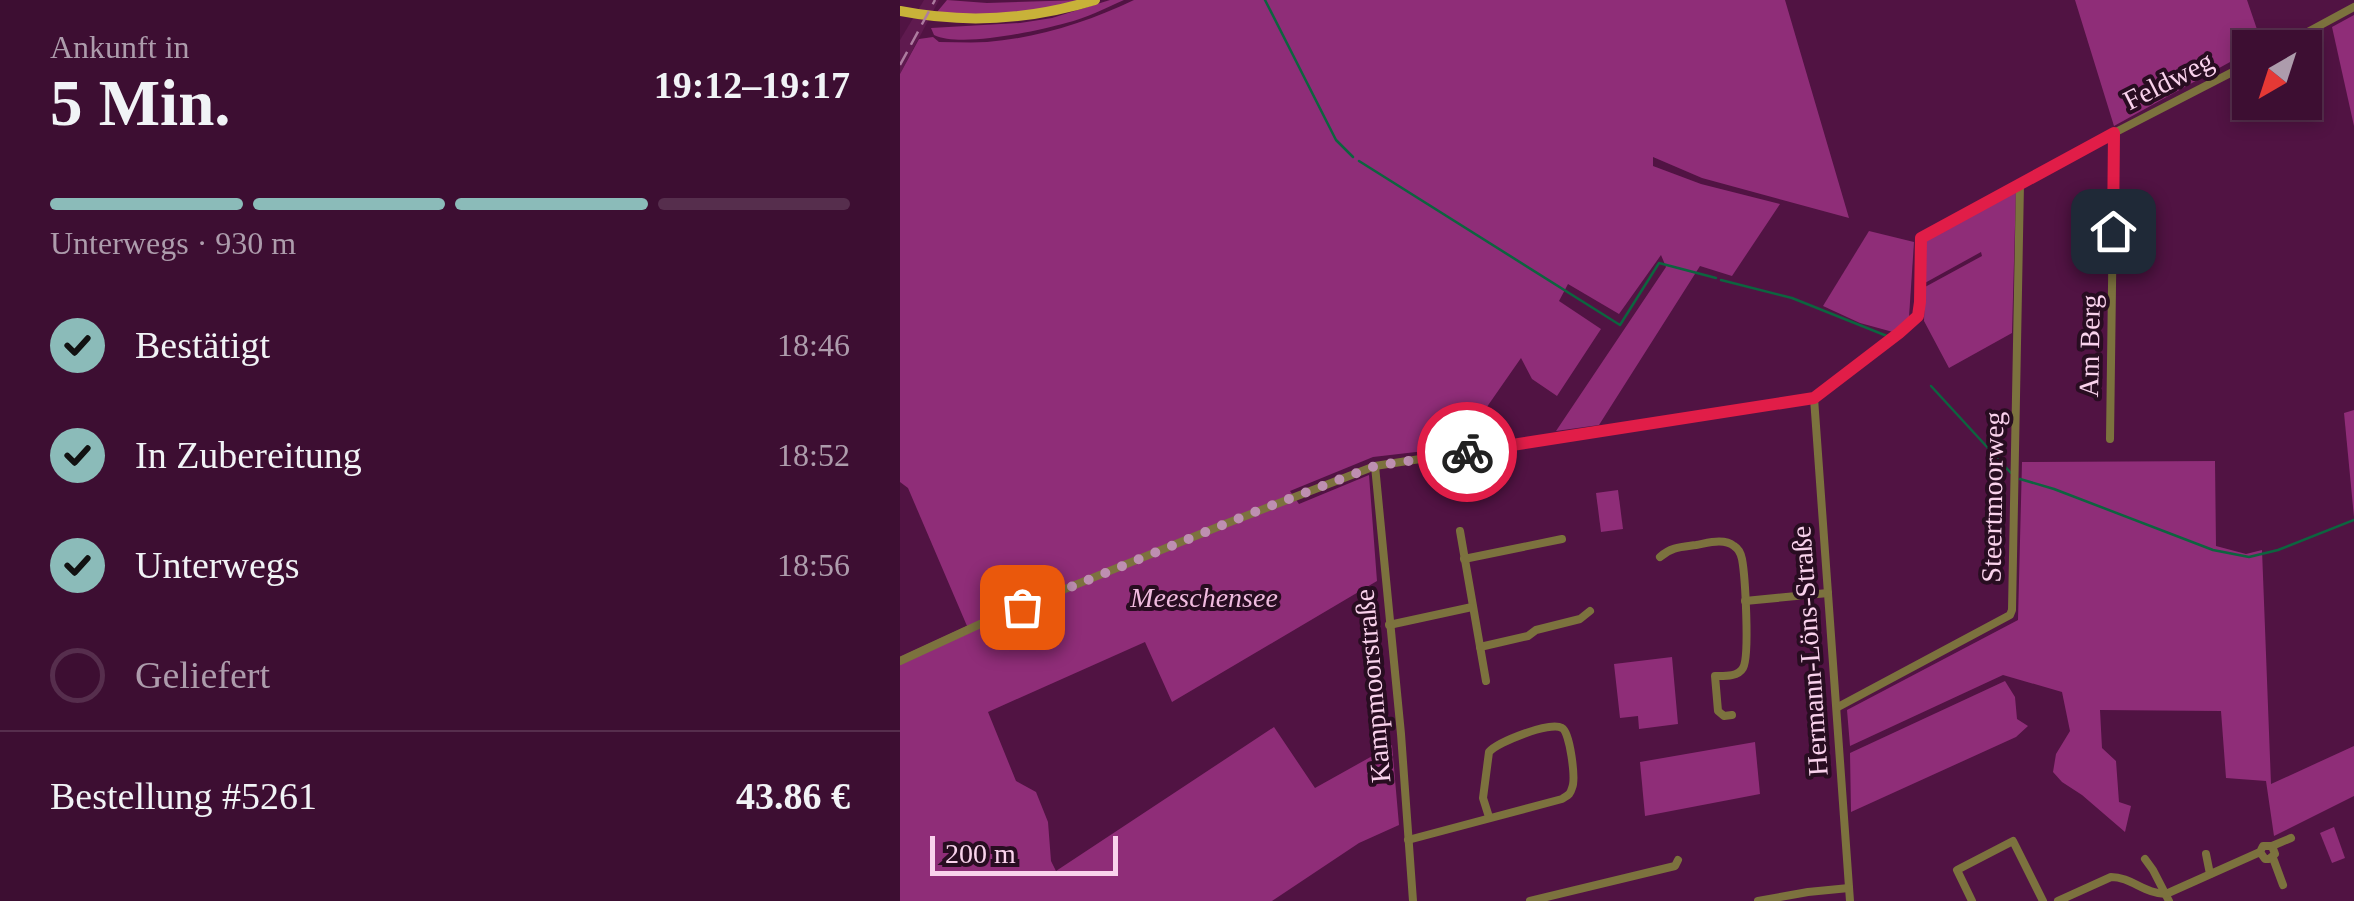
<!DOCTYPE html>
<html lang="de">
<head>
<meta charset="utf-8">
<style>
	:root { --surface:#3d0e32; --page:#44173a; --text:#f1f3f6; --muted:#ad9cac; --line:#562e4d; --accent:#8bbbb9 }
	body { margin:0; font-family:Georgia,serif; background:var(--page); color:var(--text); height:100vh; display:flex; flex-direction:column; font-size:38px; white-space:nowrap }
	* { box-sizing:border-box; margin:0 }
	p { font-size:32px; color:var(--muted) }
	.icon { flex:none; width:55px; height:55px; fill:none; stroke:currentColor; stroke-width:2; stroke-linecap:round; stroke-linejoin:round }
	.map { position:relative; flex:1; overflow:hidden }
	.sheet { display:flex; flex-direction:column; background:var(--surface); width:900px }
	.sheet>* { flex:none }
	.needle { width:65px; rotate:219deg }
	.tools { position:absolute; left:1332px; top:30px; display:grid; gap:20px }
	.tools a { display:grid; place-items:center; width:90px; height:90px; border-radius:0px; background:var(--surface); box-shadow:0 5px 15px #0003,0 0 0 2px var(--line); font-size:50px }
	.scale { position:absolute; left:30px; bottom:25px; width:188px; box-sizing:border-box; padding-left:10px; border:5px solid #f9d2ec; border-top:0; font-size:28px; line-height:35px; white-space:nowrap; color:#f9d2ec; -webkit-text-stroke:8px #280d21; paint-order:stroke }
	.pin { position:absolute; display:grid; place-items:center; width:85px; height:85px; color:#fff; margin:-42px; border-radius:20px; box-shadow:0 5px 15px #0006 }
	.courier { position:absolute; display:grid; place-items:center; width:100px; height:100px; margin:-50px; border:8px solid #e11d48; border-radius:50%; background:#fff; color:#222; box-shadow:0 2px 12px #0007 }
	.summary em { font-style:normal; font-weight:600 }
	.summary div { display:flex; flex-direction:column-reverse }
	.summary { display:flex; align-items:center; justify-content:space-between; height:170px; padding:0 50px }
	h1 { font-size:65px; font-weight:600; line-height:75px }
	.bar { display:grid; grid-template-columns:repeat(4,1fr); gap:15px 10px; align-content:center; height:120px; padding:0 50px }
	.bar i { height:12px; border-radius:8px; background:var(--line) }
	.bar .on { background:var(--accent) }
	.bar p { grid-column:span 4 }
	.line { display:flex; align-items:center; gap:25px; padding:0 50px; border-top:2px solid var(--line) }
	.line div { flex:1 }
	ol { padding:0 50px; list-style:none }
	li { display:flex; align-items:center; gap:30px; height:110px }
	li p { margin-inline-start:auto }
	li .icon { padding:10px; border-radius:50%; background:var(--accent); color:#111; stroke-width:4 }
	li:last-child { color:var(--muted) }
	li i { width:55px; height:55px; border:5px solid var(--line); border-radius:50% }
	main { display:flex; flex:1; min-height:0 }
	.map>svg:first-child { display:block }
	.built { fill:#5f1a4f }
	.green { fill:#8f2d78 }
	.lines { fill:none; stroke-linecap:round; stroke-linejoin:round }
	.stream { stroke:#0d643f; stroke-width:2.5 }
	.minor { stroke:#7c723e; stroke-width:8 }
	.major { stroke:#c8b239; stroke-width:10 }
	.rail { stroke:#ad7ca0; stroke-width:2.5; stroke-dasharray:15 8; stroke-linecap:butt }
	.done { stroke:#be8fb1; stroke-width:10; stroke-dasharray:0 18 }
	.route { stroke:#e11d48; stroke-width:12 }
	.labels { text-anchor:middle; stroke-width:8; stroke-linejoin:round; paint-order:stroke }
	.street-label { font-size:28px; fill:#f9d2ec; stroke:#280d21 }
	.park-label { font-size:28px; font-style:italic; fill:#f0bbdf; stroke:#280d21 }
</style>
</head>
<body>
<main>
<section class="sheet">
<div class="summary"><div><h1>5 Min.</h1><p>Ankunft in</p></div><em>19:12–19:17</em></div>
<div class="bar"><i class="on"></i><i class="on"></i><i class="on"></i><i></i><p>Unterwegs · 930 m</p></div>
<ol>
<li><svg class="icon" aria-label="check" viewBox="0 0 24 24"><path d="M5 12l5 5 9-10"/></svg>Bestätigt<p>18:46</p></li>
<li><svg class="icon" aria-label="check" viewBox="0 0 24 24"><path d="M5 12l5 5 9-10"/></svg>In Zubereitung<p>18:52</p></li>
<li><svg class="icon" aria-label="check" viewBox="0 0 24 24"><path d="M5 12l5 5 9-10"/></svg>Unterwegs<p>18:56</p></li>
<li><i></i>Geliefert</li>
</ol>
<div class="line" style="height:130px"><div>Bestellung #5261</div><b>43.86 €</b></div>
</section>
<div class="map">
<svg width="1454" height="901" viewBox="0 0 1454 901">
	<rect width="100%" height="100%" fill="#511343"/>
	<path class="built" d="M24 0H39L0 74V40Z"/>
	<g class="green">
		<path d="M47 0 87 3 182 0 150 9 87 17 37 12Z"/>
		<path d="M210 0H224C206 8 186 18 166 23 137 31 61 48 34 35L31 28 120 23 152 18Z"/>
		<path d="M234 0H885L949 218 802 178 753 157V166L801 184 880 204 832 276 800 266 699 425 656 431 766 267 761 255 719 314 668 284 659 301 701 329 657 396 632 379 621 358 559 447 473 457 390 491 399 504 469 475 477 581 272 702 245 642 88 712 116 781 136 792 148 822 151 861 156 871 374 727 415 788 492 745 499 825 459 843 372 901H0V657L67 626 8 488 0 482V74L19 39 33 37 39 42C55 42 71 43 87 42 138 38 188 22 234 0Z"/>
		<path d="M1175 0H1347L1362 44 1350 48V51L1214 126Z"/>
		<path d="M1454 15V126L1432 27Z"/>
		<path d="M1116 190 1112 333 1049 368 1024 321 1025 287 1082 256 1081 252 1023 284V241Z"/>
		<path d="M969 231 1014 242 1009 317 993 332 960 323 923 306Z"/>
		<path d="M1454 410V517L1444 413Z"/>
		<path d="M1315 461 1316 546 1346 554 1362 550 1371 784 1454 746V796L1374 836 1366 781 1326 778 1321 711 1200 710 1202 748 1216 761 1219 802 1231 806 1225 832 1182 795 1162 782 1153 772 1156 754 1170 731 1162 692 1103 675 950 746 947 710 1118 620 1122 462Z"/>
		<path d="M718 490 723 529 701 532 696 493Z"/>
		<path d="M772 657 778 724 739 729 738 716 720 718 714 664Z"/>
		<path d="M1105 681 1115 697 1117 719 1128 726 1116 737 951 812 950 753Z"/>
		<path d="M855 742 860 794 745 816 740 762Z"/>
		<path d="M1434 827 1445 858 1432 863 1420 833Z"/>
	</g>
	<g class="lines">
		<g class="stream">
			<path d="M365 0 436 140 453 157"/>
			<path d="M459 161 720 325 759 263 816 278"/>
			<path d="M821 280 892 298 987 336"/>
			<path d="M1031 386 1111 473"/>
			<path d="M1120 479 1154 489 1313 550 1349 557 1378 550 1454 520"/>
		</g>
		<g class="minor">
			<path d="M1378 48 1454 7"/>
			<path d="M914 398 950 901"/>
			<path d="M1210 439 1214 133"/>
			<path d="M475 466 501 734 513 901"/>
			<path d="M560 531 586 681"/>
			<path d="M760 557C771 547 782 547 796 545 808 543 824 538 834 546 839 549 841 554 842 559 845 575 850 656 843 668 838 677 824 676 815 676L818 711 824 716 832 715"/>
			<path d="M564 559 662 539"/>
			<path d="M845 601 928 593"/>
			<path d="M489 625 572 607"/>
			<path d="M580 647 628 636 636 630 680 619 690 611"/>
			<path d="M0 661 89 620 325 524 475 466 914 398 999 333 1018 316 1020 301 1021 238 1214 133 1350 63"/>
			<path d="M938 707 1110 615 1112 610 1120 184"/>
			<path d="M508 840 662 799C668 795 670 795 672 788 676 779 670 732 662 728 650 721 598 742 589 752L583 798 589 817"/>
			<path d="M1372 846 1391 838"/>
			<path d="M1306 854 1310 874"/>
			<path d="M1373 858 1383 885"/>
			<path d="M1245 859 1253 870 1269 901"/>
			<path d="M630 901 775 866 778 860"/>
			<path d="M858 901 908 892 949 888"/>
			<path d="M1072 901 1057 870 1113 841 1143 901"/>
			<path d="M1158 901 1211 877C1231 877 1245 894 1266 894L1360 852 1363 846H1372L1375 854 1369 859H1365L1360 852"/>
		</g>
		<path class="major" d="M0 11C66 24 130 20 195 0"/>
		<path class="rail" d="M0 65 35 0"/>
	</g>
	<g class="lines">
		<path class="done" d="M122 607 352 513 475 466 567 452"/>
		<path class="route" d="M567 452 914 398 999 333 1018 316 1020 302 1021 238 1214 133 1213 231"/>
	</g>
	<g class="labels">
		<g class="street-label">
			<text transform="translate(1268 80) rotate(-27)" y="10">Feldweg</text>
			<text transform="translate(1189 346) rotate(-89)" y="10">Am Berg</text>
			<text transform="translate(1092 497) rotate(-89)" y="10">Steertmoorweg</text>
			<text transform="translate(909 651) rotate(-94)" y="10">Hermann-Löns-Straße</text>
			<text transform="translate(472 686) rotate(-95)" y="10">Kampmoorstraße</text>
		</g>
		<g class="park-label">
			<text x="304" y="607">Meeschensee</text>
		</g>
	</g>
</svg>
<div class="tools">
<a><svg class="needle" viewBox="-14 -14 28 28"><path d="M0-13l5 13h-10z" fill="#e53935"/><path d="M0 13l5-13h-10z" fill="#ad9cac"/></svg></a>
</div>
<div class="scale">200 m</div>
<div class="pin" style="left:122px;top:607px;background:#ea580c"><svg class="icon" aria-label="bag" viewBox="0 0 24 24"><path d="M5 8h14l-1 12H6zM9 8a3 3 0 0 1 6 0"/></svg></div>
<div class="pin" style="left:1213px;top:231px;background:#1f2937"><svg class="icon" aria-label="home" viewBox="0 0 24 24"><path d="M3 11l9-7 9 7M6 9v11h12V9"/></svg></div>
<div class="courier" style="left:567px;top:452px"><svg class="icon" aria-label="bike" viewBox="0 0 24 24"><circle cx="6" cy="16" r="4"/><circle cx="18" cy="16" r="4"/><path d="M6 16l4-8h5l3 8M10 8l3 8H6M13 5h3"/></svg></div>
</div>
</main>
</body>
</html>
